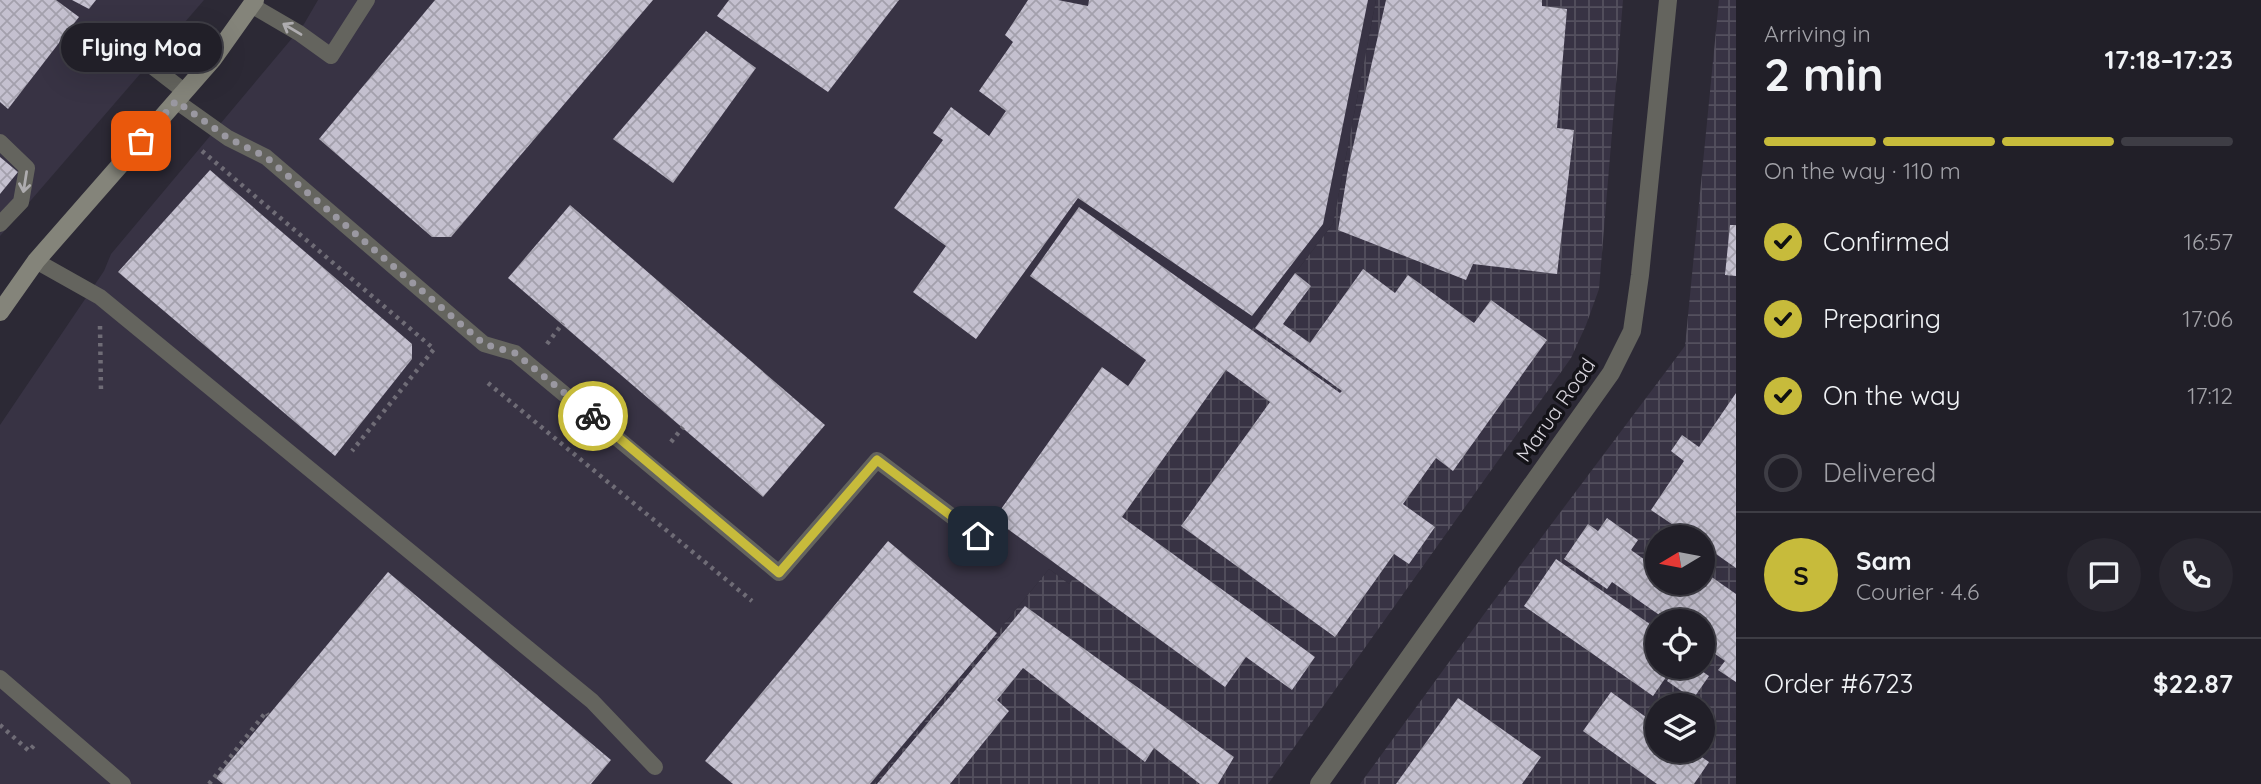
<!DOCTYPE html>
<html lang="en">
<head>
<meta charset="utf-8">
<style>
	:root { --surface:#211f28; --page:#292730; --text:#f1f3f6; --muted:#a2a2a8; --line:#3e3d45; --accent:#c7bb3b }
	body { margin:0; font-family:Quicksand,sans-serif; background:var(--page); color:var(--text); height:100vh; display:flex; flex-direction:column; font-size:26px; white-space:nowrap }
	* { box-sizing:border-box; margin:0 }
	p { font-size:23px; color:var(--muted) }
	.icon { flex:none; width:38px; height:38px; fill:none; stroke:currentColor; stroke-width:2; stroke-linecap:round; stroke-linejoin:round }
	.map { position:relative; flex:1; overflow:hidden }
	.drawer { display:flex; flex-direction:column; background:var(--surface); width:525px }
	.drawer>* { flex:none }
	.needle { width:46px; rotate:260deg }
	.fabs { position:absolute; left:1645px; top:525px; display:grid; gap:14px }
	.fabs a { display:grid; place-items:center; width:70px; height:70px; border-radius:50%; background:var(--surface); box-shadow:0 7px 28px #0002,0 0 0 2px var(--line); font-size:35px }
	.pin { position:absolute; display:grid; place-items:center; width:60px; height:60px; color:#fff; margin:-30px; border-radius:14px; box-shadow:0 4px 10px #0006 }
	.courier { position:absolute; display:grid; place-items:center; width:70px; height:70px; margin:-35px; border:5px solid #c7bb3b; border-radius:50%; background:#fff; color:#222; box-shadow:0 2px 9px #0007 }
	.bubble { position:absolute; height:49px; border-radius:24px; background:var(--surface); box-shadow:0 7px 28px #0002,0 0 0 2px var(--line); font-size:23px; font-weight:700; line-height:49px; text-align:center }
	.overview em { font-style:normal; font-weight:700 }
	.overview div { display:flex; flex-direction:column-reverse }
	.overview { display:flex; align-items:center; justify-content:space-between; height:119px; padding:0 28px }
	h1 { font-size:46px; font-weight:700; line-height:52px }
	.bar { display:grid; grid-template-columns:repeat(4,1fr); gap:10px 7px; align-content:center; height:84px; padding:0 28px }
	.bar i { height:9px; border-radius:5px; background:var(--line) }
	.bar .active { background:var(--accent) }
	.bar p { grid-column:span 4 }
	.line { display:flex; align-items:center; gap:18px; padding:0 28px; border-top:2px solid var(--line) }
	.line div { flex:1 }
	.round { display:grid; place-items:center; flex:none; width:74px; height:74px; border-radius:37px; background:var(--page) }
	ol { padding:0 28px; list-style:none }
	li { display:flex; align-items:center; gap:21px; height:77px }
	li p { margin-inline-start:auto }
	li .icon { padding:7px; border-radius:50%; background:var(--accent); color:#111; stroke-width:4 }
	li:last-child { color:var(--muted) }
	li i { width:38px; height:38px; border:4px solid var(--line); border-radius:50% }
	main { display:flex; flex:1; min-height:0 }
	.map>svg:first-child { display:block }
	.built { fill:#383344 }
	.industrial { fill:url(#industrial-grid); fill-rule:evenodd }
	.building { fill:url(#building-cross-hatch) }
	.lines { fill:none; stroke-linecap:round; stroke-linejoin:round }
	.path { stroke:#6f6c76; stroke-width:4.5; stroke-dasharray:3.5 5; stroke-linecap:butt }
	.service { stroke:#64645e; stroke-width:16 }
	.tertiary { stroke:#64645e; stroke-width:18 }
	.secondary { stroke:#84847a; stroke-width:18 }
	.oneway { stroke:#aeacaf }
	.done { stroke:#9a98a1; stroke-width:7; stroke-dasharray:0 12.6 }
	.route { stroke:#c7bb3b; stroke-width:9 }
	.labels { text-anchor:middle; stroke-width:7; stroke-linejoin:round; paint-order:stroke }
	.street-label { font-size:21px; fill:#d6d3db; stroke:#141318 }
</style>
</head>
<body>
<main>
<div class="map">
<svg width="1736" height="784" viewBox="0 0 1736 784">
	<defs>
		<pattern id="industrial-grid" width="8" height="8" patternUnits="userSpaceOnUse" patternTransform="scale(1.75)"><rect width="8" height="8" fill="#383344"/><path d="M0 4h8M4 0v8" fill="none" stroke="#54505e"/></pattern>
		<pattern id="building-cross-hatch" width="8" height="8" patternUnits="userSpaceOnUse" patternTransform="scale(1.75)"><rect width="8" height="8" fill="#c4c0cf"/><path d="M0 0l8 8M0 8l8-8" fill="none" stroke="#a3a0ac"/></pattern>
	</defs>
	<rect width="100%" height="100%" fill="#2c2935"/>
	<g class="built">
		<path d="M0 0H204L0 236Z"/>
		<path d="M318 0H1376L1333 224 1253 328 1069 584 1049 569 874 784H0V425L104 271 111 254 304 24Z"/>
	</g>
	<g class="industrial">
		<path d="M1376 0H1623L1599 289 1586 325 1571 358 1268 784H874L1049 569 1069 584 1253 328 1333 224Z"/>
		<path d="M1719 0H1736V784H1360L1490 606 1685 346ZM1657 537H1703V583H1657ZM1657 621H1703V667H1657ZM1657 705H1703V751H1657Z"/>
	</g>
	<g class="building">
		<path d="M0 0H56L79 17 8 109 0 102Z"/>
		<path d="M72 0H96L89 9Z"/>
		<path d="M435 0H653L451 237H432L319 139Z"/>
		<path d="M729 0H899L828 92 717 16Z"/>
		<path d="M1028 0H1058L1088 6 1089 0H1368L1323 224 1252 316 1078 198 976 339 913 292 946 246 894 208 943 140 933 133 951 107 989 136 1006 111 979 91 1013 42 1005 35Z"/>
		<path d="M1386 0H1542V6L1567 9 1557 128 1574 130 1557 274 1473 264 1466 280 1338 230 1348 169Z"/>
		<path d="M706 31 756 68 673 183 613 139Z"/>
		<path d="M0 157 18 172 0 194Z"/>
		<path d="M210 170 412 344V359L335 456 118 272Z"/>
		<path d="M570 205 825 425 763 497 508 278Z"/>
		<path d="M1079 207 1340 393 1342 391 1255 328 1295 273 1311 286 1283 324 1310 343 1363 269 1395 293 1408 275 1474 323 1491 300 1547 340 1453 471 1436 458 1403 504 1435 527 1409 564 1394 554 1335 637 1181 526 1270 402 1226 370 1122 517 1315 657 1292 690 1246 657 1225 687 994 519 1102 367 1128 386 1146 360 1030 276Z"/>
		<path d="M1730 225H1736V276L1725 275Z"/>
		<path d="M1736 393V568L1703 545V537H1691L1651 510 1684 461 1671 451 1682 435 1699 447Z"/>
		<path d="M1607 518 1638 540 1631 550 1655 567 1657 564V583H1703V571L1736 594V682L1718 670 1725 661 1703 645V621H1668L1612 582 1607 589 1564 559 1588 524 1598 531Z"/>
		<path d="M888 541 997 633 870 784H733L705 761Z"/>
		<path d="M1556 559 1657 629V667H1673L1653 696 1524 606Z"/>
		<path d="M388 572 611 760 591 784H223L216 778Z"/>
		<path d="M1025 606 1234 757 1218 784H1200L1154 748 1145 762 1023 668 997 700 1009 711 950 784H877Z"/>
		<path d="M1677 667H1696L1709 676 1693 699 1667 681Z"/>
		<path d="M1611 692 1657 725V751H1693L1709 762 1694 784H1657L1583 731Z"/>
		<path d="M1458 698 1541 757 1522 784H1396Z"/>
	</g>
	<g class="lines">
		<g class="path">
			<path d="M202 151 434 349 352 451"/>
			<path d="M100 326 101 392"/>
			<path d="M547 344 563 323"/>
			<path d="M488 383 752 601"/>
			<path d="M671 442 683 427"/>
			<path d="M0 725 29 751 37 742"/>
			<path d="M209 784 266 712 268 715"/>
		</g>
		<g class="service">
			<path d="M251 5 299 33 331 56 367 0"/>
			<path d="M127 47 184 91"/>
			<path d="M176 101 228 138 266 157 484 344 515 353 779 573 877 460 978 536"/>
			<path d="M0 142 27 168 21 202 0 224"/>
			<path d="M36 261 100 297 592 701 655 767"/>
			<path d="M0 678 123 784"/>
		</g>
		<path class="tertiary" d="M1319 784 1611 373 1632 331 1640 275 1668 0"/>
		<path class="secondary" d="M0 312 36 261 213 59 255 0"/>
	</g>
	<defs><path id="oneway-shaft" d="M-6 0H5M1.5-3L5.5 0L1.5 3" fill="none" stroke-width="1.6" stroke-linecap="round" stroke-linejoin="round" transform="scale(1.75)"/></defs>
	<g class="oneway">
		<use href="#oneway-shaft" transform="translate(292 29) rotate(-149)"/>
		<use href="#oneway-shaft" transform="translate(25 182) rotate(99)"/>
	</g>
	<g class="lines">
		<path class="done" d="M141 141 176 101 228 138 266 157 484 344 515 353 593 416"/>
		<path class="route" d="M593 416 779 573 877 460 978 536"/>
	</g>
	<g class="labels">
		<g class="street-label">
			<text transform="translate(1556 410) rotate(-55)" y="7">Marua Road</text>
		</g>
	</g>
</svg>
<div class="fabs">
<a><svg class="needle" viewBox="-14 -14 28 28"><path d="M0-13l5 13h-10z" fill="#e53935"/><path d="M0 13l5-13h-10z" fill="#a2a2a8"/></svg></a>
<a><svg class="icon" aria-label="locate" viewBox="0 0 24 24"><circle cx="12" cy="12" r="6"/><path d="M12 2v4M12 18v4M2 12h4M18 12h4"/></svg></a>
<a><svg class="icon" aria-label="layers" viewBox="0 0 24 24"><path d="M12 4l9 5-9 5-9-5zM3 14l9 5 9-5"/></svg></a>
</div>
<div class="pin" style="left:141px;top:141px;background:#ea580c"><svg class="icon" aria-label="bag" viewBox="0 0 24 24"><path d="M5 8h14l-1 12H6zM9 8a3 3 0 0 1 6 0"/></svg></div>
<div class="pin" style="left:978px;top:536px;background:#1f2937"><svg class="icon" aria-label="home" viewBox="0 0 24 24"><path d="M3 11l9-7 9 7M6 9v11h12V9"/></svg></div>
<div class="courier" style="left:593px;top:416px"><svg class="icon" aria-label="bike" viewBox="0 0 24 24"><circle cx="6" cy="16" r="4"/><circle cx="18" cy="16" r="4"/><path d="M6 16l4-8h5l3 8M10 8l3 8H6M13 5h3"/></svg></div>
<div class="bubble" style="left:61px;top:23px;width:161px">Flying Moa</div>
</div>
<section class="drawer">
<div class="overview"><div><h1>2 min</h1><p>Arriving in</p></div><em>17:18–17:23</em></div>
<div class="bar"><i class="active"></i><i class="active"></i><i class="active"></i><i></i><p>On the way · 110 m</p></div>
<ol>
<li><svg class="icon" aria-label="check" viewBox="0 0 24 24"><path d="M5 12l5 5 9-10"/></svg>Confirmed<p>16:57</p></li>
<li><svg class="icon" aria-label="check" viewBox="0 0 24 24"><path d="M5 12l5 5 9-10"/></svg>Preparing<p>17:06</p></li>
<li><svg class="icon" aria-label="check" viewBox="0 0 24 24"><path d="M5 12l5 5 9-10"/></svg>On the way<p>17:12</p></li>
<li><i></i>Delivered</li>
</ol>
<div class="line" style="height:126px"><b class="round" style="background:var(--accent);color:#111">S</b><div><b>Sam</b><p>Courier · 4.6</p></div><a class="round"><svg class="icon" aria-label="chat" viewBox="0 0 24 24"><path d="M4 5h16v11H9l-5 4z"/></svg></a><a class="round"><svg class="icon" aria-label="phone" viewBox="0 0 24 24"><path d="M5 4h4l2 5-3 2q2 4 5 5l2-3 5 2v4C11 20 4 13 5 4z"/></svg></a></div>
<div class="line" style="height:91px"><div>Order #6723</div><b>$22.87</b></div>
</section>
</main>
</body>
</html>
